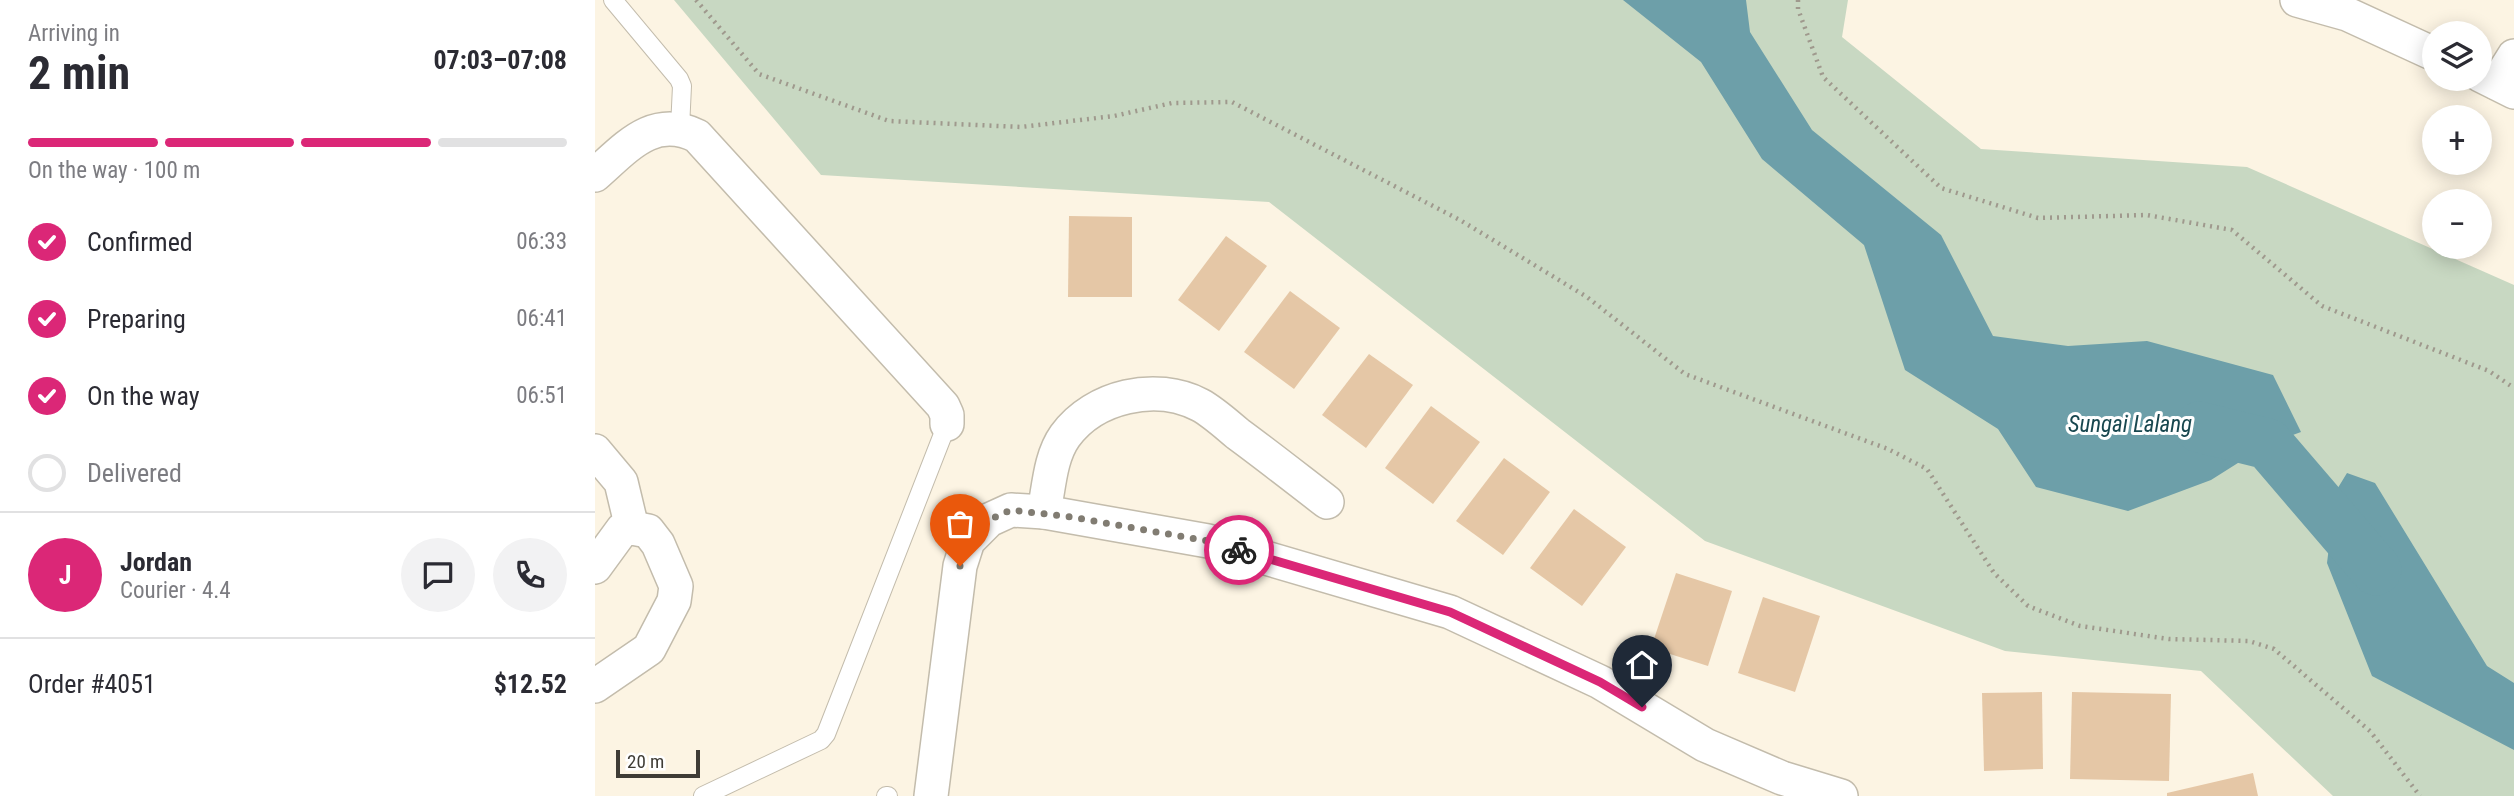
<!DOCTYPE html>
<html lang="en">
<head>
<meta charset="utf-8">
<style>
	:root { --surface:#fff; --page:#f2f2f3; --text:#2b2b33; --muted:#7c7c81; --line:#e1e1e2; --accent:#db2777 }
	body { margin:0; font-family:"Roboto Condensed",sans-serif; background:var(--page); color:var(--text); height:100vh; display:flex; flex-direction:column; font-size:26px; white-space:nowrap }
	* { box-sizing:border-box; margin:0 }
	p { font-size:23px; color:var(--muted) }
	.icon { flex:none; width:38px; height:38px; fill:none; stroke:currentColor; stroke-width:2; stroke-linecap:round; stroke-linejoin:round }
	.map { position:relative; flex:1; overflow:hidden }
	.drawer { display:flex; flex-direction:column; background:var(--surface); width:595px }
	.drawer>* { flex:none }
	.tools { position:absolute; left:1827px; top:21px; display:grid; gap:14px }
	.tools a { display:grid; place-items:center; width:70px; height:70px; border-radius:50%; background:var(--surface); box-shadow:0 4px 18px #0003; font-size:35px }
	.scale { position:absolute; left:21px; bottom:18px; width:84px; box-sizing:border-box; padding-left:7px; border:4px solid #3f3c35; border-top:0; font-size:19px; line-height:24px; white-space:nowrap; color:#3f3c35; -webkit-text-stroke:5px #fff; paint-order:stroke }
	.pin { position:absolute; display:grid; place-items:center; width:60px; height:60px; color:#fff; margin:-72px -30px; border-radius:50% 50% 50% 0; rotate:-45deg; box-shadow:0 0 7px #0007 }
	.pin .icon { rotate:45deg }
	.courier { position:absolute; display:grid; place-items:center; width:70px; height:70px; margin:-35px; border:5px solid #db2777; border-radius:50%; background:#fff; color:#222; box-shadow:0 2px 9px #0007 }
	.headline em { font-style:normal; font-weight:700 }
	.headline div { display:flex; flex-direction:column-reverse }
	.headline { display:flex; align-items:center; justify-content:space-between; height:119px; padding:0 28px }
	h1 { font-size:46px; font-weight:700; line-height:52px }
	.bar { display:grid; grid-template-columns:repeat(4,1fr); gap:10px 7px; align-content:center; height:84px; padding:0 28px }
	.bar i { height:9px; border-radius:5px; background:var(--line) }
	.bar .current { background:var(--accent) }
	.bar p { grid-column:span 4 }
	.line { display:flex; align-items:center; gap:18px; padding:0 28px; border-top:2px solid var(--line) }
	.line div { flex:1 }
	.round { display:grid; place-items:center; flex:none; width:74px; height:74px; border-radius:37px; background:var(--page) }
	ol { padding:0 28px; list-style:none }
	li { display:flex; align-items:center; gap:21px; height:77px }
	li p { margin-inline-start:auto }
	li .icon { padding:7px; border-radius:50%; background:var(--accent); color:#fff; stroke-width:4 }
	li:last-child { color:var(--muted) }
	li i { width:38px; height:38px; border:4px solid var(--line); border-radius:50% }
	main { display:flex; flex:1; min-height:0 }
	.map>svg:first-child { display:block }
	.green { fill:#c8d8c2 }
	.water { fill:#6d9fa9 }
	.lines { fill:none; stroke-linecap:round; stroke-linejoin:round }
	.river { stroke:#6d9fa9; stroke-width:51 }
	.building { fill:#e5c7a6 }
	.lane-casing { stroke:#c3bcac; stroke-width:20 }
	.street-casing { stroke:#c3bcac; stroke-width:36 }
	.path { stroke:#9f998d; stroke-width:4.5; stroke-dasharray:2 5; stroke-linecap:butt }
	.lane { stroke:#fff; stroke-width:18 }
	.street { stroke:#fff; stroke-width:33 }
	.done { stroke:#817c72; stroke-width:7; stroke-dasharray:0 12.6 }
	.route { stroke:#db2777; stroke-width:9 }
	.labels { text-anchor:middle; stroke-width:6; stroke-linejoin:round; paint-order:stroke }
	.water-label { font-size:23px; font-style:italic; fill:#18474f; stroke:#fff }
</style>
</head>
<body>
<main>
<section class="drawer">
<div class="headline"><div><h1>2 min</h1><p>Arriving in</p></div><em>07:03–07:08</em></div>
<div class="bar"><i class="current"></i><i class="current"></i><i class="current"></i><i></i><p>On the way · 100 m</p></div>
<ol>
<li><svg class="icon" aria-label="check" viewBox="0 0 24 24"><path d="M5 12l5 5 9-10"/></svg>Confirmed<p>06:33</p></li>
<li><svg class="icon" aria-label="check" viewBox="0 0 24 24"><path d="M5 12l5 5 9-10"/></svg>Preparing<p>06:41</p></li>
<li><svg class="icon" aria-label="check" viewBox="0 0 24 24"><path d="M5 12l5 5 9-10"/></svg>On the way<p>06:51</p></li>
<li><i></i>Delivered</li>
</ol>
<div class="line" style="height:126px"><b class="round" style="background:var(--accent);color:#fff">J</b><div><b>Jordan</b><p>Courier · 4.4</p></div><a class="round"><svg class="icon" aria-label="chat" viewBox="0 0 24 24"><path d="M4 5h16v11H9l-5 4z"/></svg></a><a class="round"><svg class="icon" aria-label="phone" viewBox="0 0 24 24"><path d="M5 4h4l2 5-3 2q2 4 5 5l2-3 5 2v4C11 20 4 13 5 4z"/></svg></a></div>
<div class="line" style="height:91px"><div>Order #4051</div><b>$12.52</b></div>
</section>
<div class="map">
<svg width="1919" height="796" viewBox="0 0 1919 796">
	<rect width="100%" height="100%" fill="#fcf4e3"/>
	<path class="green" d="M79 0H1253L1247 37 1386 149 1652 167 1919 285V796H1738L1606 671 1410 651 1110 541 674 202 226 175Z"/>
	<g class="water">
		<path d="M1028 0H1151L1155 32 1217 130 1346 235 1398 336 1473 346 1552 341 1678 375 1706 432 1673 444 1616 480 1533 511 1441 487 1403 429 1310 370 1269 245 1167 159 1106 62Z"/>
		<path d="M1752 473 1780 483 1892 666 1919 683V750L1777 676 1732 563 1741 491Z"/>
	</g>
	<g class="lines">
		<path class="river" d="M1604 427 1673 444 1781 570"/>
	</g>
	<g class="building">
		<path d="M474 216 537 217V297H473Z"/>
		<path d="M631 236 672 266 624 331 583 300Z"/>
		<path d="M695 291 745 328 699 389 649 352Z"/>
		<path d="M774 354 818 385 771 448 727 415Z"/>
		<path d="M836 406 885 442 838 504 790 468Z"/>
		<path d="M909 458 955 492 908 555 861 521Z"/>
		<path d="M979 509 1031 547 987 606 935 568Z"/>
		<path d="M1081 573 1137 591 1113 666 1056 648Z"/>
		<path d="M1168 597 1225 616 1200 692 1143 673Z"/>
		<path d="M1447 692 1448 769 1389 771 1387 693Z"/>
		<path d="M1477 692 1576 694 1574 781 1475 779Z"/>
		<path d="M1658 773 1663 796H1572V793Z"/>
	</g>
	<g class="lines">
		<g class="lane-casing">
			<g id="lane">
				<path d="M18 0 84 79 87 86 85 128"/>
				<path d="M108 796 226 740 231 734 352 424"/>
				<path d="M291 796H293"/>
			</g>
		</g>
		<g class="street-casing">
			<g id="street">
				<path d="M1702 0 1752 14 1839 54"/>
				<path d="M1885 75 1919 92"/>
				<path d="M1902 83 1919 56"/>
				<path d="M0 175C31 148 58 114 102 136L348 406 352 415V424"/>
				<path d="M0 451 26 482 37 528"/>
				<path d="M449 512C454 487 455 457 470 436 499 396 561 382 605 405 618 412 631 424 643 434 673 456 702 479 732 502"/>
				<path d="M0 567 27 530 37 528 53 531 63 544 81 586 79 601 54 649 0 686"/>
				<path d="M336 796 365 566 373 541 394 520 416 510 449 512 613 541 855 612 1005 682 1110 745 1187 778 1246 796"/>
			</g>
		</g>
		<g class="path">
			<path d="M101 0 164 74 294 121 426 127 519 116 577 103 637 102 865 220 992 297 1090 374 1293 449 1332 469 1399 573 1433 606 1485 626 1574 639 1654 641 1679 649 1775 731 1825 796"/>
			<path d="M1203 0V9L1228 77 1346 188 1443 218 1552 215 1637 230 1727 306 1894 371 1919 388"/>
		</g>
		<use href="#lane" class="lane"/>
		<use href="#street" class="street"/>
	</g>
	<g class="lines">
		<path class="done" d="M365 566 373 541 394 520 416 510 476 517 613 541 644 550"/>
		<path class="route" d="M644 550 855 612 1005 682 1047 707"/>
	</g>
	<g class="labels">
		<g class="water-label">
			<text x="1535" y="432">Sungai Lalang</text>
		</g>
	</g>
</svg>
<div class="tools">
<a><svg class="icon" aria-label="layers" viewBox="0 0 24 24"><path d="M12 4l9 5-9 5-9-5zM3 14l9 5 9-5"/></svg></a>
<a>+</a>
<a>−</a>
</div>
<div class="scale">20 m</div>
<div class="pin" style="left:365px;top:566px;background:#ea580c"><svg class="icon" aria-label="bag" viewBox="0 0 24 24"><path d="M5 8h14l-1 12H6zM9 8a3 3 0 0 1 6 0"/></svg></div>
<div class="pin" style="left:1047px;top:707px;background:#1f2937"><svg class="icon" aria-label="home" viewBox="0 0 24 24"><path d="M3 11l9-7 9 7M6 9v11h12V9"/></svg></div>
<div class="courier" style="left:644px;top:550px"><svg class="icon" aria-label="bike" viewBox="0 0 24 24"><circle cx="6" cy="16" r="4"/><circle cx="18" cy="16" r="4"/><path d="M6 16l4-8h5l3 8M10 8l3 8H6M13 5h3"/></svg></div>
</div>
</main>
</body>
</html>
